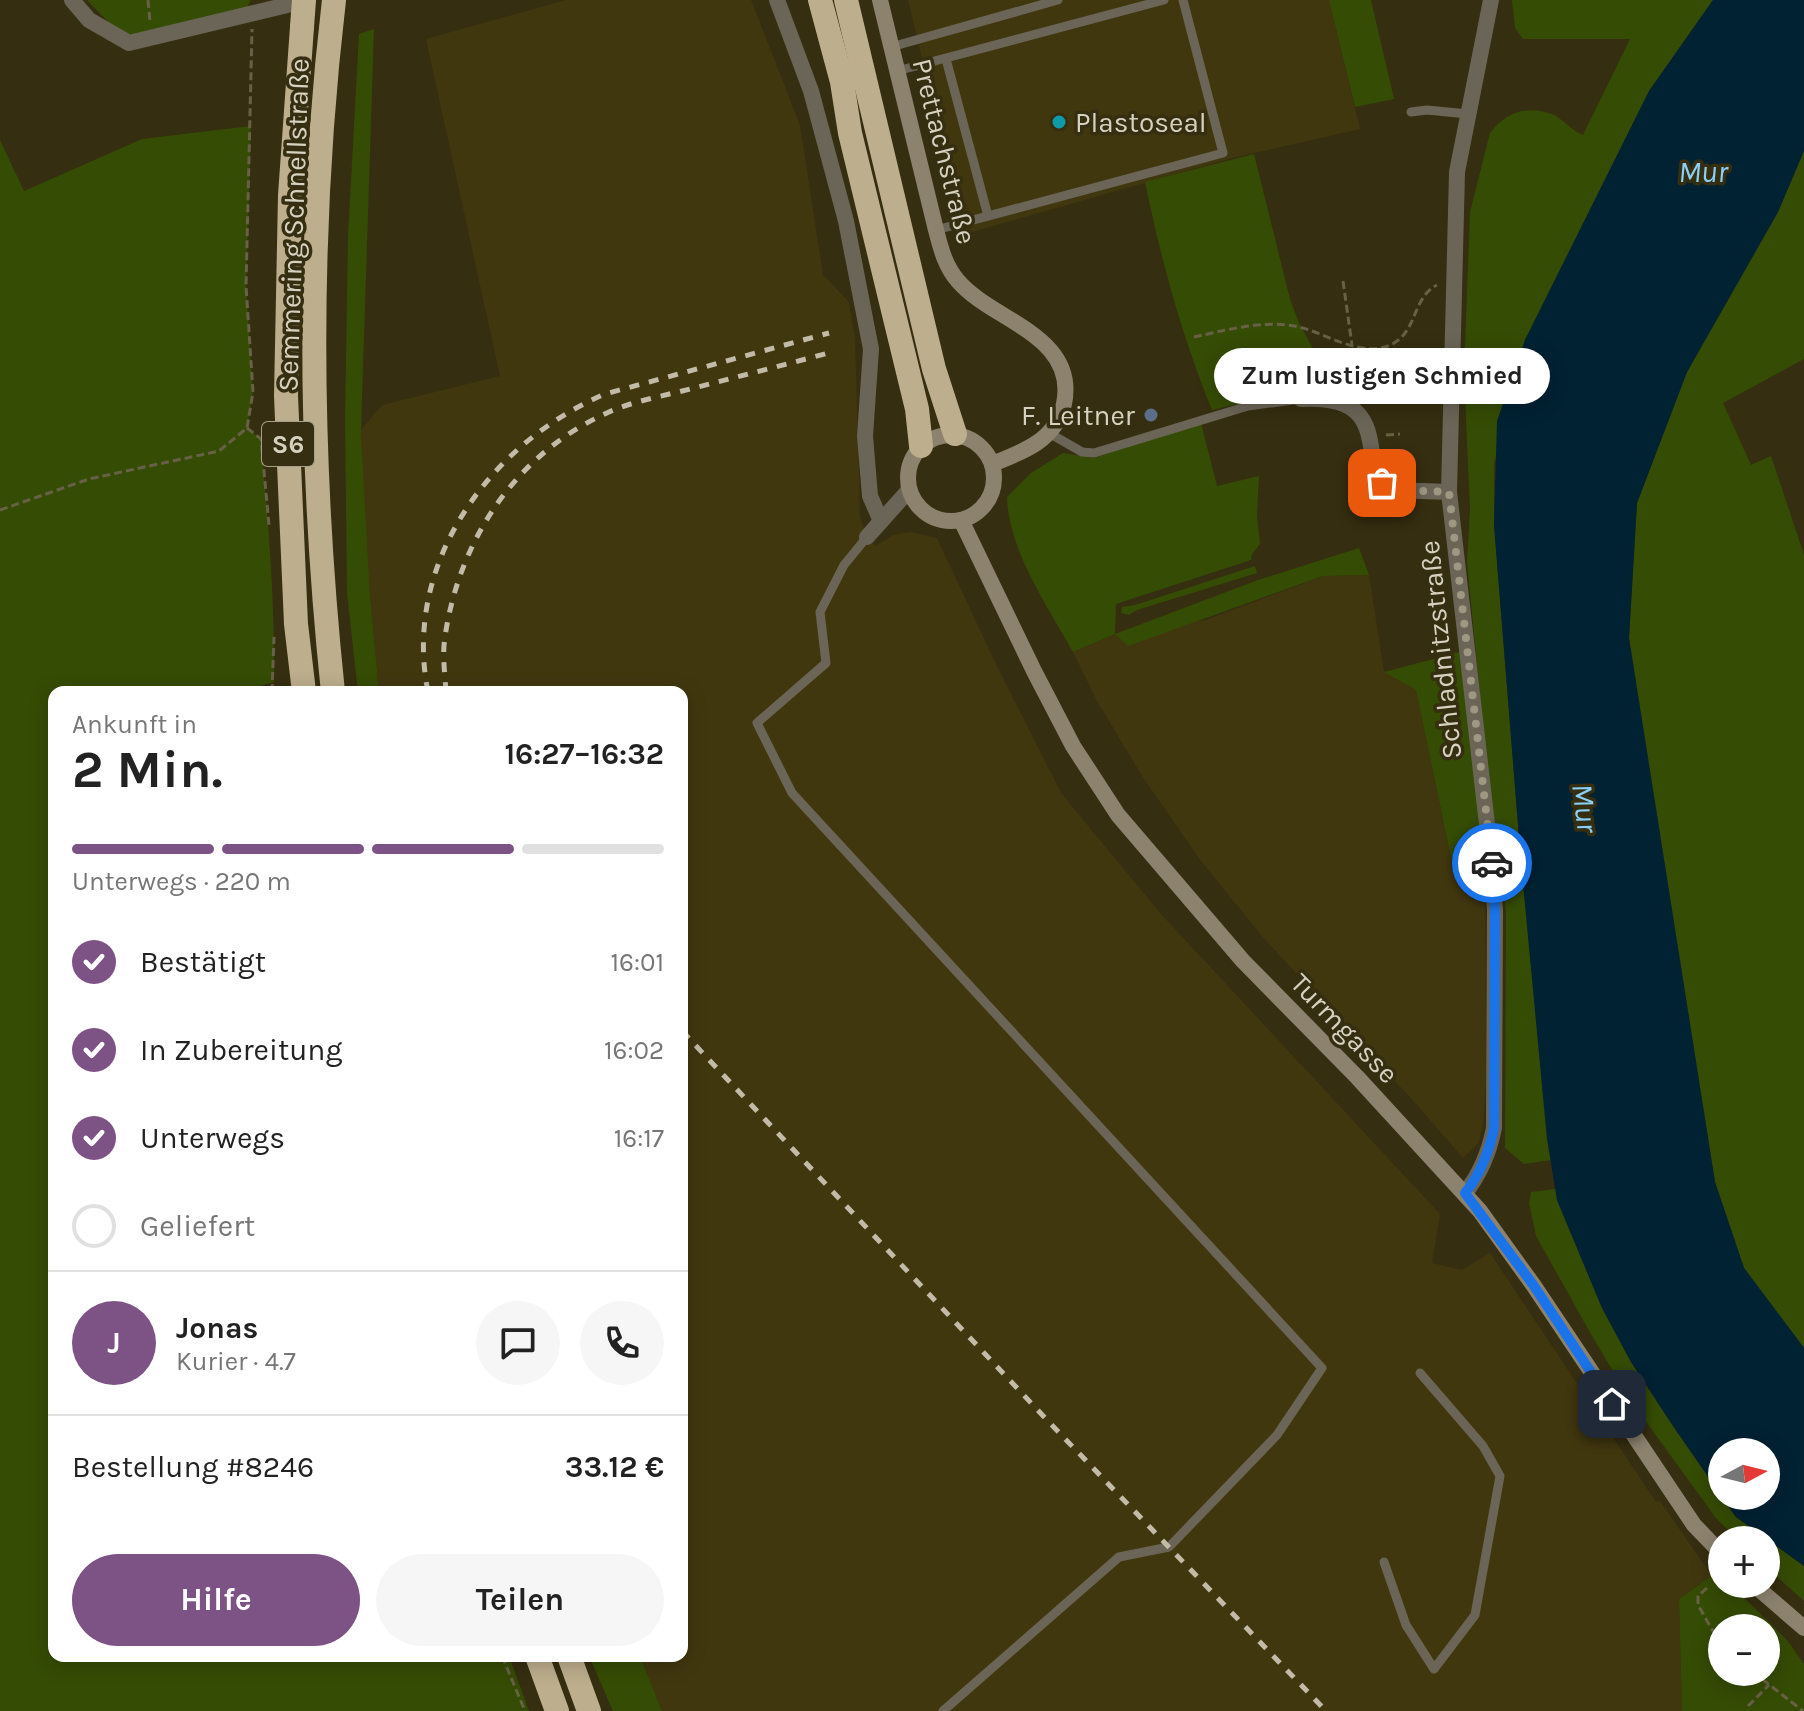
<!DOCTYPE html>
<html lang="de">
<head>
<meta charset="utf-8">
<style>
	:root { --surface:#fff; --page:#f6f6f6; --text:#222; --muted:#767676; --line:#e0e0e0; --accent:#7d5284 }
	body { margin:0; font-family:Karla,sans-serif; background:var(--page); color:var(--text); height:100vh; display:flex; flex-direction:column; font-size:30px; white-space:nowrap }
	* { box-sizing:border-box; margin:0 }
	p { font-size:26px; color:var(--muted) }
	.icon { flex:none; width:44px; height:44px; fill:none; stroke:currentColor; stroke-width:2; stroke-linecap:round; stroke-linejoin:round }
	.map { position:relative; flex:1; overflow:hidden }
	.drawer { position:absolute; left:48px; top:686px; width:640px; height:976px; display:flex; flex-direction:column; background:var(--surface); border-radius:16px; box-shadow:0 4px 20px #0003 }
	.drawer>* { flex:none }
	.needle { width:52px; rotate:83deg }
	.tools { position:absolute; left:1708px; top:1438px; display:grid; gap:16px }
	.tools a { display:grid; place-items:center; width:72px; height:72px; border-radius:50%; background:var(--surface); box-shadow:0 4px 20px #0003; font-size:40px }
	.pin { position:absolute; display:grid; place-items:center; width:68px; height:68px; color:#fff; margin:-34px; border-radius:16px; box-shadow:0 4px 12px #0006 }
	.courier { position:absolute; display:grid; place-items:center; width:80px; height:80px; margin:-40px; border:6px solid #1a73e8; border-radius:50%; background:#fff; color:#222; box-shadow:0 2px 10px #0007 }
	.bubble { position:absolute; height:56px; border-radius:28px; background:var(--surface); box-shadow:0 4px 20px #0003; font-size:26px; font-weight:700; line-height:56px; text-align:center }
	.summary em { font-style:normal; font-weight:700 }
	.summary div { display:flex; flex-direction:column-reverse }
	.summary { display:flex; align-items:center; justify-content:space-between; height:136px; padding:0 24px }
	h1 { font-size:52px; font-weight:700; line-height:60px }
	.bar { display:grid; grid-template-columns:repeat(4,1fr); gap:12px 8px; align-content:center; height:96px; padding:0 24px }
	.bar i { height:10px; border-radius:6px; background:var(--line) }
	.bar .on { background:var(--accent) }
	.bar p { grid-column:span 4 }
	.line { display:flex; align-items:center; gap:20px; padding:0 24px; border-top:2px solid var(--line) }
	.line div { flex:1 }
	.round { display:grid; place-items:center; flex:none; width:84px; height:84px; border-radius:42px; background:var(--page) }
	ol { padding:0 24px; list-style:none }
	li { display:flex; align-items:center; gap:24px; height:88px }
	li p { margin-inline-start:auto }
	li .icon { padding:8px; border-radius:50%; background:var(--accent); color:#fff; stroke-width:4 }
	li:last-child { color:var(--muted) }
	li i { width:44px; height:44px; border:4px solid var(--line); border-radius:50% }
	.button { display:flex; gap:16px; margin-top:auto; padding:16px 24px }
	.button a { flex:1; height:92px; border-radius:48px; background:var(--accent); color:#fff; font-size:32px; font-weight:700; line-height:92px; text-align:center }
	.button a+a { background:var(--page); color:var(--text) }
	.map>svg:first-child { display:block }
	.built { fill:#41370f }
	.green { fill:#354c04; fill-rule:evenodd }
	.water { fill:#023; fill-rule:evenodd }
	.lines { fill:none; stroke-linecap:round; stroke-linejoin:round }
	.path { stroke:#686147; stroke-width:3; stroke-dasharray:8 4; stroke-linecap:butt }
	.lane { stroke:#6b6557; stroke-width:9 }
	.street { stroke:#6b6557; stroke-width:16 }
	.secondary { stroke:#8c826e; stroke-width:16 }
	.highway { stroke:#bdae8d; stroke-width:24 }
	.rail { stroke:#c1bba8; stroke-width:5; stroke-dasharray:10 10; stroke-linecap:butt }
	.highway-bridge { stroke:#bdae8d; stroke-width:24 }
	.done { stroke:#9e9882; stroke-width:8; stroke-dasharray:0 14.4 }
	.route { stroke:#1a73e8; stroke-width:10 }
	.culture-dot { fill:#0f9aa8; stroke:#362e10; stroke-width:3 }
	.service-dot { fill:#5c6f8a; stroke:#362e10; stroke-width:3 }
	.labels { text-anchor:middle; stroke-width:7; stroke-linejoin:round; paint-order:stroke }
	.shield { fill:#362e10; stroke:#a6a08b; stroke-width:2 }
	.shield-label { font-size:26px; font-weight:bold; fill:#d6d1c0 }
	.poi-label { font-size:28px; fill:#d6d1c0; stroke:#362e10; text-anchor:start }
	.street-label { font-size:28px; fill:#d6d1c0; stroke:#362e10 }
	.water-label { font-size:30px; font-style:italic; fill:#89d1fb; stroke:#362e10 }
</style>
</head>
<body>
<div class="map">
<svg width="1804" height="1711" viewBox="0 0 1804 1711">
	<rect width="100%" height="100%" fill="#362e10"/>
	<g class="built">
		<path d="M566 0H751L800 125 823 275 849 302 855 339 860 517 867 537 876 546 893 535 910 532 937 538 993 658 1061 793 1161 914 1440 1214 1432 1263 1462 1270 1490 1253 1656 1502 1660 1501 1712 1576 1679 1599 1682 1711H662L640 1656H682V692H379L370 595 361 430 382 405 500 376 426 39Z"/>
		<path d="M908 0H1329L1360 129 1232 158 965 234Z"/>
		<path d="M1369 575 1384 671 1416 690 1454 872 1485 870 1486 1078 1483 1123 1479 1142 1463 1158 1418 1106 1262 936 1201 861 1142 776 1097 701 1073 652 1115 634 1206 620 1323 576Z"/>
	</g>
	<g class="green">
		<path d="M87 0H251L243 15 129 43Z"/>
		<path d="M1329 0H1371L1394 99 1355 107Z"/>
		<path d="M1512 0H1713L1649 91 1525 340 1494 464V525L1521 862 1551 1160 1524 1164 1505 1148 1506 913 1487 767 1467 562 1470 510 1464 373 1470 212 1490 133C1506 112 1526 105 1552 114 1562 118 1569 129 1583 135L1630 39H1523L1515 28Z"/>
		<path d="M374 29 361 430 370 595 379 692H358L347 593 345 420 348 235 359 34Z"/>
		<path d="M251 126 246 286 253 392 247 428 261 439C268 520 275 600 274 682L239 692H54V1656H509L529 1711H0V140L24 191 142 139Z"/>
		<path d="M1804 151V359L1723 403 1751 465 1771 456 1804 555V1348L1744 1268 1715 1182 1629 638 1637 503 1687 372 1778 212Z"/>
		<path d="M1254 154 1290 299 1299 323 1331 382 1212 410C1182 337 1161 259 1145 182Z"/>
		<path d="M1201 423 1217 486 1259 476 1257 516 1260 544 1252 554 1251 560 1116 604 1115 634 1258 580 1359 548 1369 575 1323 576 1128 646 1115 634 1073 652C1048 607 1008 549 1007 497L1031 473 1063 453 1094 458Z"/>
		<path d="M1255 566 1257 573 1137 610 1129 615 1121 613 1122 607 1135 605Z"/>
		<path d="M1460 652 1485 870 1454 872 1416 690 1384 672Z"/>
		<path d="M1556 1189 1557 1200 1602 1308 1631 1362 1673 1426 1736 1517 1804 1566V1601L1766 1567V1540H1738L1716 1518 1631 1401 1592 1336 1536 1236 1529 1203 1531 1192Z"/>
		<path d="M1717 1572 1722 1577V1584H1730L1787 1640 1804 1664V1711H1682L1679 1599ZM1722 1628H1766V1672H1722Z"/>
		<path d="M589 1656H640L662 1711H613Z"/>
	</g>
	<path class="water" d="M1713 0H1804V151L1778 212 1687 372 1637 503 1629 638 1715 1182 1744 1268 1804 1348V1566L1736 1517 1673 1426 1631 1362 1602 1308 1557 1200 1547 1139 1521 862 1494 525 1497 421 1525 340 1649 91ZM1722 1452H1766V1496H1722Z"/>
	<g class="lines">
		<g class="path">
			<path d="M148 0 150 22"/>
			<path d="M1343 281 1352 345"/>
			<path d="M1194 337C1227 330 1265 319 1299 327 1328 334 1364 360 1394 343 1417 330 1413 297 1437 285"/>
			<path d="M247 428 261 439 269 525"/>
			<path d="M1386 435 1400 434"/>
			<path d="M0 510 89 479 219 451 247 428 253 392 246 286 252 29"/>
			<path d="M272 692 274 637"/>
			<path d="M1707 1588 1698 1596V1605L1722 1647"/>
			<path d="M502 1656 525 1711"/>
			<path d="M1753 1672 1803 1711"/>
			<path d="M1748 1706 1769 1685"/>
		</g>
		<g class="lane">
			<path d="M891 47 1058 0"/>
			<path d="M946 59 988 216"/>
			<path d="M897 71 1164 0"/>
			<path d="M1411 112 1427 110 1468 114"/>
			<path d="M936 230 1223 153 1183 0"/>
			<path d="M1049 433 1082 452 1094 453 1248 406 1301 399"/>
			<path d="M867 537 844 565 820 612 826 663 757 723 792 793 1322 1368 1277 1435 1169 1547 1119 1557 943 1711"/>
			<path d="M1384 1562 1406 1625 1434 1669 1475 1615 1500 1476 1483 1446 1420 1373"/>
		</g>
		<g class="street">
			<path d="M72 0 89 20 129 43 308 0"/>
			<path d="M777 0 811 91 846 221 871 349 865 436 870 496 881 521"/>
			<path d="M1301 399C1401 394 1351 470 1393 490L1449 492"/>
			<path d="M867 537 909 490"/>
			<path d="M1465 1193C1481 1173 1489 1153 1494 1128L1495 911 1492 868 1449 492 1457 172 1491 0"/>
		</g>
		<g class="secondary">
			<path d="M880 0 936 230C941 249 945 266 958 281 992 321 1078 335 1064 404 1056 440 1023 452 992 464"/>
			<circle cx="951" cy="478" r="43"/>
			<path d="M961 520 1034 671 1073 746 1118 815 1243 961 1357 1077 1480 1211 1534 1286 1694 1525 1722 1554"/>
			<path d="M1753 1584 1804 1628"/>
		</g>
		<g class="highway">
			<path d="M820 0 842 82 850 133 917 409 921 446"/>
			<path d="M846 0 934 369 955 434"/>
			<path d="M302 27 290 195 286 396 296 624 304 692"/>
			<path d="M333 692C309 463 307 229 334 0"/>
			<path d="M537 1656 557 1711"/>
			<path d="M569 1656 589 1711"/>
		</g>
		<g class="rail">
			<path d="M428 692C402 563 490 443 605 394L829 333"/>
			<path d="M446 692C445 674 442 655 445 637 459 540 516 453 609 412 634 401 663 396 690 389 737 377 784 365 832 352"/>
			<path d="M682 1031 1048 1421 1326 1711"/>
		</g>
		<path class="highway-bridge" d="M302 27 304 0"/>
	</g>
	<g class="lines">
		<path class="done" d="M1382 483 1393 490 1449 492 1492 863"/>
		<path class="route" d="M1492 863 1495 911 1494 1128C1489 1153 1481 1173 1465 1193L1534 1286 1612 1404"/>
	</g>
	<circle class="culture-dot" cx="1059" cy="122" r="8"/>
	<circle class="service-dot" cx="1151" cy="415" r="8"/>
	<g class="labels">
		<rect class="shield" x="262" y="422" width="52" height="44" rx="6"/>
		<g class="shield-label">
			<text x="288" y="453">S6</text>
		</g>
		<g class="poi-label">
			<text x="1075" y="132">Plastoseal</text>
			<text x="1135" y="425" text-anchor="end">F. Leitner</text>
		</g>
		<g class="street-label">
			<text transform="translate(945 151) rotate(76)" y="10">Prettachstraße</text>
			<text transform="translate(293 225) rotate(-88)" y="10">Semmering Schnellstraße</text>
			<text transform="translate(1440 650) rotate(-96)" y="10">Schladnitzstraße</text>
			<text transform="translate(1345 1028) rotate(46)" y="10">Turmgasse</text>
		</g>
		<g class="water-label">
			<text x="1703" y="182">Mur</text>
			<text transform="translate(1585 808) rotate(83)" y="10">Mur</text>
		</g>
	</g>
</svg>
<div class="tools">
<a><svg class="needle" viewBox="-14 -14 28 28"><path d="M0-13l5 13h-10z" fill="#e53935"/><path d="M0 13l5-13h-10z" fill="#767676"/></svg></a>
<a>+</a>
<a>−</a>
</div>
<div class="pin" style="left:1382px;top:483px;background:#ea580c"><svg class="icon" aria-label="bag" viewBox="0 0 24 24"><path d="M5 8h14l-1 12H6zM9 8a3 3 0 0 1 6 0"/></svg></div>
<div class="pin" style="left:1612px;top:1404px;background:#1f2937"><svg class="icon" aria-label="home" viewBox="0 0 24 24"><path d="M3 11l9-7 9 7M6 9v11h12V9"/></svg></div>
<div class="courier" style="left:1492px;top:863px"><svg class="icon" aria-label="car" viewBox="0 0 24 24"><path d="M5 17H2v-5l4-1 3-4h7l3 4 3 1v5h-3M9 17h6M6 11h13"/><circle cx="7" cy="17" r="2"/><circle cx="17" cy="17" r="2"/></svg></div>
<div class="bubble" style="left:1214px;top:348px;width:336px">Zum lustigen Schmied</div>
<section class="drawer">
<div class="summary"><div><h1>2 Min.</h1><p>Ankunft in</p></div><em>16:27–16:32</em></div>
<div class="bar"><i class="on"></i><i class="on"></i><i class="on"></i><i></i><p>Unterwegs · 220 m</p></div>
<ol>
<li><svg class="icon" aria-label="check" viewBox="0 0 24 24"><path d="M5 12l5 5 9-10"/></svg>Bestätigt<p>16:01</p></li>
<li><svg class="icon" aria-label="check" viewBox="0 0 24 24"><path d="M5 12l5 5 9-10"/></svg>In Zubereitung<p>16:02</p></li>
<li><svg class="icon" aria-label="check" viewBox="0 0 24 24"><path d="M5 12l5 5 9-10"/></svg>Unterwegs<p>16:17</p></li>
<li><i></i>Geliefert</li>
</ol>
<div class="line" style="height:144px"><b class="round" style="background:var(--accent);color:#fff">J</b><div><b>Jonas</b><p>Kurier · 4.7</p></div><a class="round"><svg class="icon" aria-label="chat" viewBox="0 0 24 24"><path d="M4 5h16v11H9l-5 4z"/></svg></a><a class="round"><svg class="icon" aria-label="phone" viewBox="0 0 24 24"><path d="M5 4h4l2 5-3 2q2 4 5 5l2-3 5 2v4C11 20 4 13 5 4z"/></svg></a></div>
<div class="line" style="height:104px"><div>Bestellung #8246</div><b>33.12 €</b></div>
<div class="button"><a>Hilfe</a><a>Teilen</a></div>
</section>
</div>
</body>
</html>
